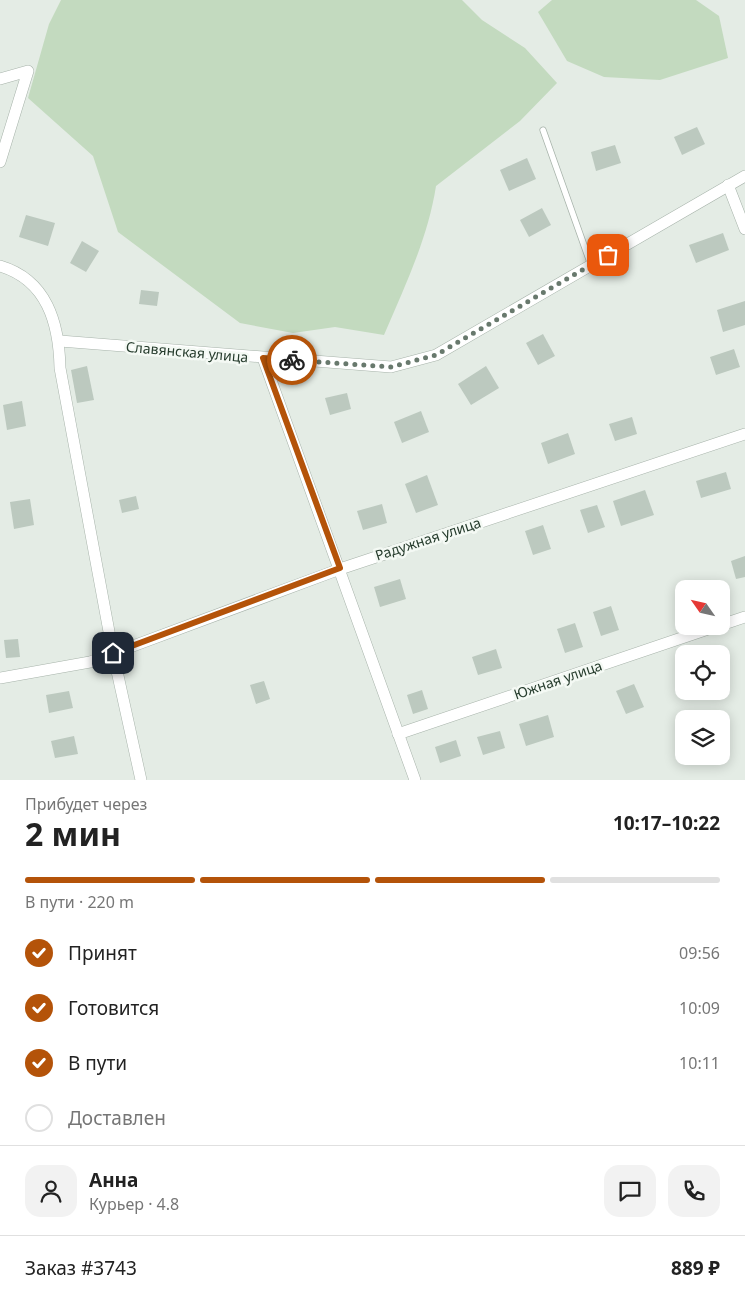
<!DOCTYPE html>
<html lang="ru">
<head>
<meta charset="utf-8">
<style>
	:root { --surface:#fff; --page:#f2f2f2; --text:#222; --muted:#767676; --line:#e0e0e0; --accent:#b45309 }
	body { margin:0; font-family:"Noto Sans",sans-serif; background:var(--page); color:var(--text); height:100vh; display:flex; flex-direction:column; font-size:19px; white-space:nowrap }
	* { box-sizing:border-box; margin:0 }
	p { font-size:16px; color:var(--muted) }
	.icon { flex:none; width:28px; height:28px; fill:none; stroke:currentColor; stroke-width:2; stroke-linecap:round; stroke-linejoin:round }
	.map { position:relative; height:780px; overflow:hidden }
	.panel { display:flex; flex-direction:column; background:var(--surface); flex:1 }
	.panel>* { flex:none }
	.needle { width:32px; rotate:304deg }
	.controls { position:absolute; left:675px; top:580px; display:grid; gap:10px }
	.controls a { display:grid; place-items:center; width:55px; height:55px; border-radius:10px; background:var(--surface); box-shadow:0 2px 12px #0003; font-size:25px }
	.pin { position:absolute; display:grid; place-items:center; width:42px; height:42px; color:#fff; margin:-21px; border-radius:10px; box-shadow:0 2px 8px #0006 }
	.courier { position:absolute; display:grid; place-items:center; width:50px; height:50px; margin:-25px; border:4px solid #b45309; border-radius:50%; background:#fff; color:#222; box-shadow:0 1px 6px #0007 }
	.head em { font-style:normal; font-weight:700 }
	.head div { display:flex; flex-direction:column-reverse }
	.head { display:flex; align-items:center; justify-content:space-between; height:85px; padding:0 25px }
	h1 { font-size:32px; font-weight:700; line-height:38px }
	.bar { display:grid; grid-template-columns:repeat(4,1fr); gap:8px 5px; align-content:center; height:60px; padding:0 25px }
	.bar i { height:6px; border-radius:4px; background:var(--line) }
	.bar .current { background:var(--accent) }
	.bar p { grid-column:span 4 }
	.line { display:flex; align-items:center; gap:12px; padding:0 25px; border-top:1px solid var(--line) }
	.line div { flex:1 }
	.round { display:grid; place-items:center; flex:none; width:52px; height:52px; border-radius:15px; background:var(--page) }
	ol { padding:0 25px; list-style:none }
	li { display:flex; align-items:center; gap:15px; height:55px }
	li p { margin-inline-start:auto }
	li .icon { padding:5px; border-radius:50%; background:var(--accent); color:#fff; stroke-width:4 }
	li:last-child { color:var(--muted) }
	li i { width:28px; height:28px; border:2px solid var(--line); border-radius:50% }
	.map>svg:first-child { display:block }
	.green { fill:#c3dabf }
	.building { fill:#bcc9bf }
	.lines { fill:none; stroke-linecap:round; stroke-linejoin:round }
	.service-casing { stroke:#a7b3aa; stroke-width:7 }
	.minor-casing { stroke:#a7b3aa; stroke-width:12 }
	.service { stroke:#fff; stroke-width:5.5 }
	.minor { stroke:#fff; stroke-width:11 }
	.done { stroke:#68796d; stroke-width:5; stroke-dasharray:0 9 }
	.route { stroke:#b45309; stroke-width:6 }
	.labels { text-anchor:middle; stroke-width:5; stroke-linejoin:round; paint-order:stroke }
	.street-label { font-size:14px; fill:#253b2c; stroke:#f4f9f4 }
</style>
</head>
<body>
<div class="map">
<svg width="745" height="780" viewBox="0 0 745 780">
	<rect width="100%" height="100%" fill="#e4ece5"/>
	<g class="green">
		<path d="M61 0H462L482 20 525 48 557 83 520 121 436 186C428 238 405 286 384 335L335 327 293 333 240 323 118 232 93 156 28 98 49 24Z"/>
		<path d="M552 0H696L719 16 728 58 660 80 604 77 567 61 538 12Z"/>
	</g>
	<g class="building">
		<path d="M697 127 705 144 682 155 674 137Z"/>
		<path d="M615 145 621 163 596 171 591 152Z"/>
		<path d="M527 158 536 179 509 191 500 170Z"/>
		<path d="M542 208 551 225 529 237 520 220Z"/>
		<path d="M26 215 55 223 48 246 19 237Z"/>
		<path d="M723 233 729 250 696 263 689 245Z"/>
		<path d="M82 241 99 251 86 272 70 263Z"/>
		<path d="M141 290 159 292 157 306 139 304Z"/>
		<path d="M745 301V325L723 332 717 310Z"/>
		<path d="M543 334 555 356 538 365 526 343Z"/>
		<path d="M734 349 740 367 716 375 710 357Z"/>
		<path d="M87 366 94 400 77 403 71 370Z"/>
		<path d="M486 366 499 388 471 405 458 384Z"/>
		<path d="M347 393 351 409 330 415 325 398Z"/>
		<path d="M22 401 26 426 7 430 3 405Z"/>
		<path d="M421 411 429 432 402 443 394 422Z"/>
		<path d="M632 417 637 434 615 441 609 424Z"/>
		<path d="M568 433 575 454 548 464 541 443Z"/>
		<path d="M726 472 731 489 701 498 696 481Z"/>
		<path d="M427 475 438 505 416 513 405 484Z"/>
		<path d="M645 490 654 515 621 526 613 501Z"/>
		<path d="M136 496 139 509 122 513 119 500Z"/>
		<path d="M30 499 34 525 14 529 10 502Z"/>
		<path d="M382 504 387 523 363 530 357 511Z"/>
		<path d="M597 505 605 527 588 533 580 510Z"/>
		<path d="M543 525 551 549 533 555 525 531Z"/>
		<path d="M745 556V577L736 579 731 561Z"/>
		<path d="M400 579 406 599 380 607 374 587Z"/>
		<path d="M611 606 619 630 601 636 593 612Z"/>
		<path d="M575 623 583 647 565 653 557 629Z"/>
		<path d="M18 639 20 657 6 658 4 640Z"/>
		<path d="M496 649 502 668 478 675 472 657Z"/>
		<path d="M264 681 270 699 256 704 250 685Z"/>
		<path d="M634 684 644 707 626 714 616 691Z"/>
		<path d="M422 690 428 709 413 714 407 695Z"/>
		<path d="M69 691 73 708 49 713 46 695Z"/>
		<path d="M548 715 554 737 526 746 519 724Z"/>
		<path d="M500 731 505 748 483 755 477 737Z"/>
		<path d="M74 736 78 754 55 758 51 741Z"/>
		<path d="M456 740 461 756 440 763 435 747Z"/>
	</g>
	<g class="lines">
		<g class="service-casing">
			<path id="service" d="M543 130 591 265"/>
		</g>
		<g class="minor-casing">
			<g id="minor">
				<path d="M0 79 28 71 0 162"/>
				<path d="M728 185 745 229"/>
				<path d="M0 266C47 280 59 323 60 368L113 653 141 780"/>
				<path d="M60 341 391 367 436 355 745 176"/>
				<path d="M263 358 415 780"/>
				<path d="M721 625 745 617"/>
				<path d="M0 678 90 662 340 569 745 434"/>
				<path d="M398 734 717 626"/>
			</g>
		</g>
		<use href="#service" class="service"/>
		<use href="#minor" class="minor"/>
	</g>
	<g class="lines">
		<path class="done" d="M292 360 391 367 436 355 608 255"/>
		<path class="route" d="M113 653 340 568 263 358 292 360"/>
	</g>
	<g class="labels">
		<g class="street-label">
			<text transform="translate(187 352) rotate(5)" y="5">Славянская улица</text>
			<text transform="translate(428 539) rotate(-18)" y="5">Радужная улица</text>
			<text transform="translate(558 680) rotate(-19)" y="5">Южная улица</text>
		</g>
	</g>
</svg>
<div class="controls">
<a><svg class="needle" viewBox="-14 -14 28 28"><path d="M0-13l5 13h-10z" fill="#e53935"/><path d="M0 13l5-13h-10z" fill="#767676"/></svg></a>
<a><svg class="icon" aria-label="locate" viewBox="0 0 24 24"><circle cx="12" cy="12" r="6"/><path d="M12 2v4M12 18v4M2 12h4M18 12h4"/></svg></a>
<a><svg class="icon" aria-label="layers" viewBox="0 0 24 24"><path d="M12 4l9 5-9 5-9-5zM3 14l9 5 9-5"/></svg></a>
</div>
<div class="pin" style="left:608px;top:255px;background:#ea580c"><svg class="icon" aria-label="bag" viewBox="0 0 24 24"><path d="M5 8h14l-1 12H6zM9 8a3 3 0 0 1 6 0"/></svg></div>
<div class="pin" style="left:113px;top:653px;background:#1f2937"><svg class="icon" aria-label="home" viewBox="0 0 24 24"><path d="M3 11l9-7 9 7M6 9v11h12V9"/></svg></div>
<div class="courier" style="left:292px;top:360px"><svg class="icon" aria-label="bike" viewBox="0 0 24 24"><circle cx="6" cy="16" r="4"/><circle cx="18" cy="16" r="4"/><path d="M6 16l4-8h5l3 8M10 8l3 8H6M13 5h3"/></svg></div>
</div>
<section class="panel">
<div class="head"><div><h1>2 мин</h1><p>Прибудет через</p></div><em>10:17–10:22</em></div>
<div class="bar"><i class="current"></i><i class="current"></i><i class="current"></i><i></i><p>В пути · 220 m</p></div>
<ol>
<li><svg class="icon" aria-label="check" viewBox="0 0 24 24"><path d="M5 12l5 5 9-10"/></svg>Принят<p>09:56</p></li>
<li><svg class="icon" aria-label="check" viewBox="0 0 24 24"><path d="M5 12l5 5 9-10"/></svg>Готовится<p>10:09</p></li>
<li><svg class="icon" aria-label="check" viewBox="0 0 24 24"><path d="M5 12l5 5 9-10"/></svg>В пути<p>10:11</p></li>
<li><i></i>Доставлен</li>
</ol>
<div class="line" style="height:90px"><a class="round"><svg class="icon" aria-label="person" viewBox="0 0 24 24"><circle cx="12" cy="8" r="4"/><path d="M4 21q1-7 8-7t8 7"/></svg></a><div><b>Анна</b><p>Курьер · 4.8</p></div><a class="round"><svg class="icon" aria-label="chat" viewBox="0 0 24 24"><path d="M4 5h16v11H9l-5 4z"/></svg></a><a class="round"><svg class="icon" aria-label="phone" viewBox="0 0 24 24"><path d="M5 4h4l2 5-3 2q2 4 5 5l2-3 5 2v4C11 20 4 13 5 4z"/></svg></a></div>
<div class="line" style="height:65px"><div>Заказ #3743</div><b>889 ₽</b></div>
</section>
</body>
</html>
